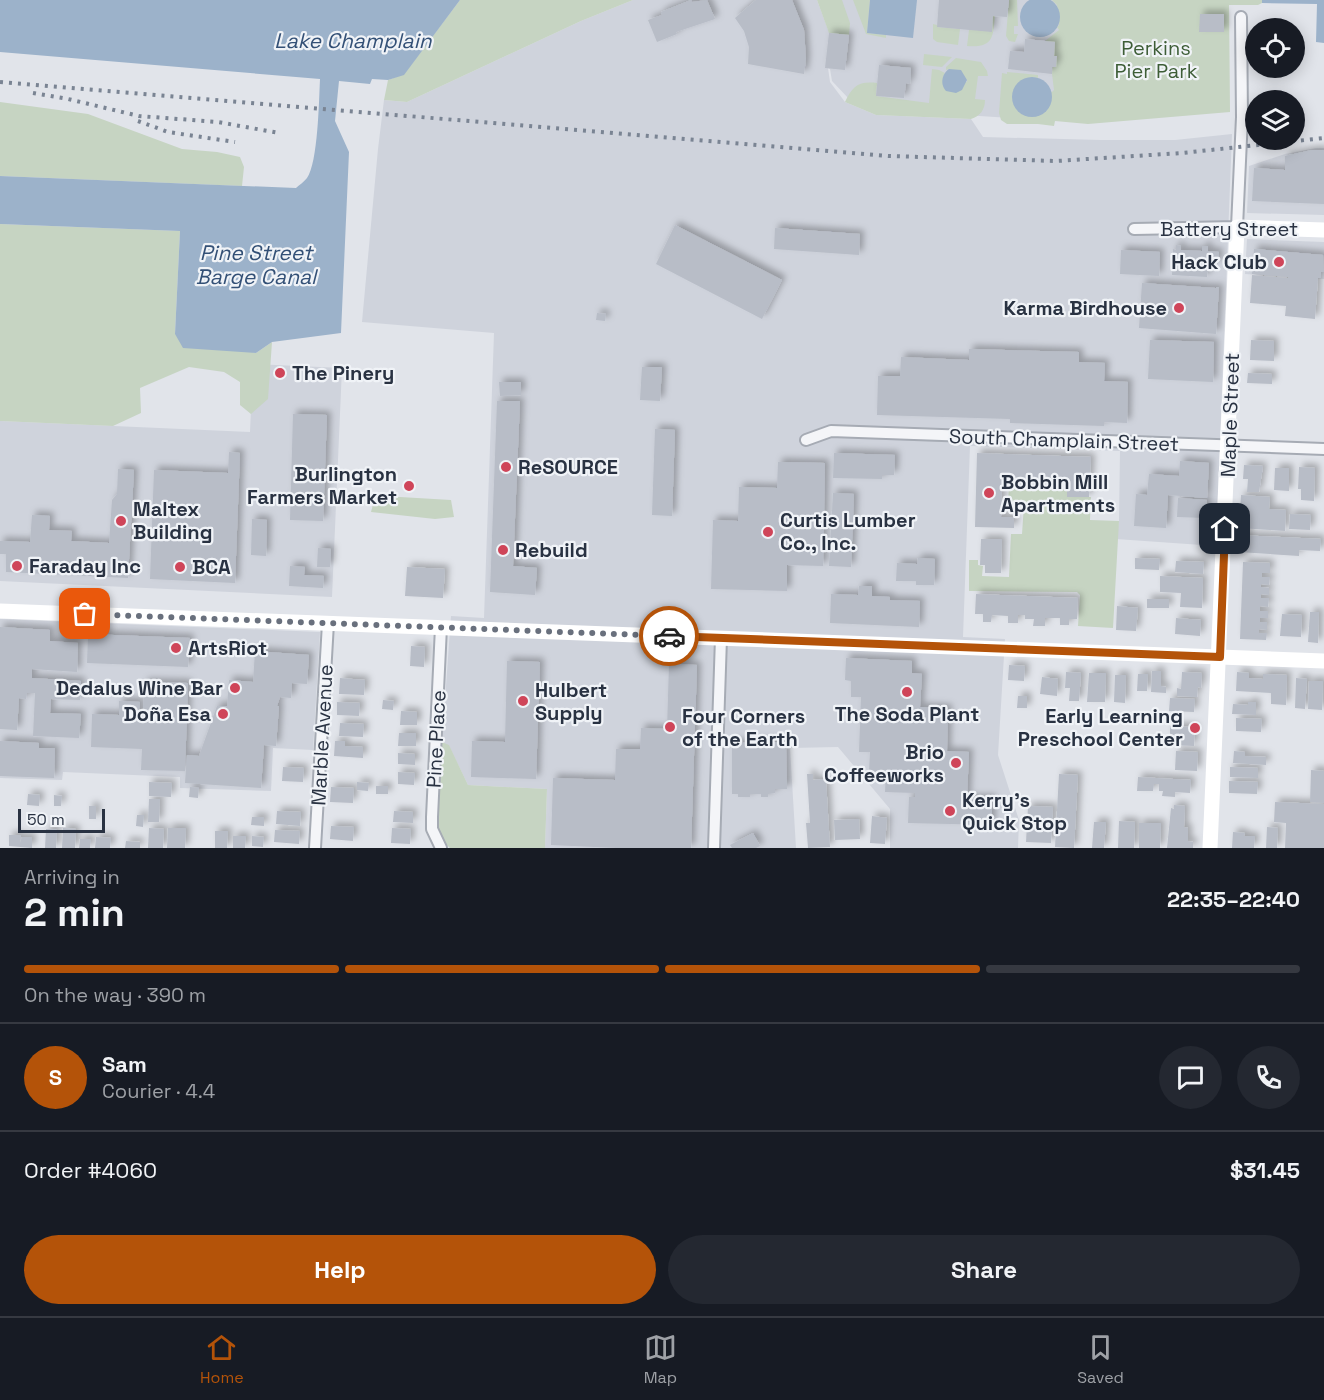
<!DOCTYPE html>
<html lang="en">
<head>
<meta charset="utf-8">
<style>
	:root { --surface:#171b24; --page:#242831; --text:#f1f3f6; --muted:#9ea1a6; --line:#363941; --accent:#b45309 }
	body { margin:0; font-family:"Space Grotesk",sans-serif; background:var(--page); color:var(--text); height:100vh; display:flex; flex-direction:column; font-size:22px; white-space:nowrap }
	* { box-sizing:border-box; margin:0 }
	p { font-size:20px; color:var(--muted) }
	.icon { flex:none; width:33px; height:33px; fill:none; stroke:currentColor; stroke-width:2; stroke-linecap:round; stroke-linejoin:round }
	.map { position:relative; height:848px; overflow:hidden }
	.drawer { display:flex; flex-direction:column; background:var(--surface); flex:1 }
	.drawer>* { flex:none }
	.buttons { position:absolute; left:1245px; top:18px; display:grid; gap:12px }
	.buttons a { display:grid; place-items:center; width:60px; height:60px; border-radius:50%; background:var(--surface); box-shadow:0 3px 15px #0003; font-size:30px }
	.scale { position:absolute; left:18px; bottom:15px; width:87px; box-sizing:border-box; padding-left:6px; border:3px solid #293242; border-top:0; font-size:16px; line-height:21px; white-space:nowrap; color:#293242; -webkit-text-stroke:4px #f0f3f7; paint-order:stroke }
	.pin { position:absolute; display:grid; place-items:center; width:51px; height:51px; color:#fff; margin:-26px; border-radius:12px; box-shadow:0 3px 9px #0006 }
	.courier { position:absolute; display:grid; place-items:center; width:60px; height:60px; margin:-30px; border:4px solid #b45309; border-radius:50%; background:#fff; color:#222; box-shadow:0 2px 8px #0007 }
	.overview em { font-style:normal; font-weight:800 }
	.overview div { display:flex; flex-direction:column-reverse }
	.overview { display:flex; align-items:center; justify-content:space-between; height:102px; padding:0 24px }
	h1 { font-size:39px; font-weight:800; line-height:45px }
	.bar { display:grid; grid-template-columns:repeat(4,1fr); gap:9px 6px; align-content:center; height:72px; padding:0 24px }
	.bar i { height:8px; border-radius:4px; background:var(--line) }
	.bar .selected { background:var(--accent) }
	.bar p { grid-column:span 4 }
	.line { display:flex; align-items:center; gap:15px; padding:0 24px; border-top:2px solid var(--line) }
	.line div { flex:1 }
	.round { display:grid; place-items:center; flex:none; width:63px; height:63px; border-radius:32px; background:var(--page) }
	.action { display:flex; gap:12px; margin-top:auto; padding:12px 24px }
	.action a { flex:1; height:69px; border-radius:36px; background:var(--accent); color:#fff; font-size:24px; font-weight:800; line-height:69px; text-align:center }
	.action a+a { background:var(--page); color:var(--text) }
	.menu { display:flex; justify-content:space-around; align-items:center; height:84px; border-top:2px solid var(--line); background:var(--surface); font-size:16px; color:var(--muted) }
	.menu a { display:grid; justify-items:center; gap:3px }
	.menu .selected { color:var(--accent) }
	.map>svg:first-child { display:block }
	.built { fill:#cfd3dc }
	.green { fill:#c6d4c2 }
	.water { fill:#9cb2ca }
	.building { fill:#b8bdc7; filter:url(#shadow) }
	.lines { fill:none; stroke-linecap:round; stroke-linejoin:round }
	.street-casing { stroke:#a6abb4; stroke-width:14 }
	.street { stroke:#f4f5f8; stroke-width:10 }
	.secondary { stroke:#fff; stroke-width:15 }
	.rail { stroke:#7a8493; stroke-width:4; stroke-dasharray:3 6; stroke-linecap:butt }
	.done { stroke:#69707d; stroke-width:6; stroke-dasharray:0 10.8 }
	.route { stroke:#b45309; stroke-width:8 }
	.poi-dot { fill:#cf4559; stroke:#f0f3f7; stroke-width:2 }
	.labels { text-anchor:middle; stroke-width:4.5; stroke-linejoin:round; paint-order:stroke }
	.park-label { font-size:20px; fill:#3d5d36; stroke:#f0f3f7 }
	.street-label { font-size:20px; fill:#293242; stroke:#f0f3f7 }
	.poi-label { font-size:20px; font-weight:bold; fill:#293242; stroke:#f0f3f7; text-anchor:start }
	.water-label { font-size:21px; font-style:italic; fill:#335076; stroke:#f0f3f7 }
</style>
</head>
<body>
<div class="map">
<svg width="1324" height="848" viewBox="0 0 1324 848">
	<defs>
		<filter id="shadow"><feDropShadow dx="4" dy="-4" stdDeviation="3" flood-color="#0004"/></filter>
	</defs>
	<rect width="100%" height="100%" fill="#e1e4ea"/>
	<g class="built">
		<path d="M633 0H817L829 32 825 0H1060L1064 3 1055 121 964 115 850 100 832 81 830 69 828 68 830 82 845 102 876 115 971 119 983 137 1101 140H1175L1232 134 1216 546 1116 539 1119 521 1120 451 970 446 963 637 1005 639 998 755 1019 820 1018 848H890V809L838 747 790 748 796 848H545L547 789 468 785 449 746 442 742 451 616 484 618 494 333 362 322 378 149 384 100 407 102 581 21Z"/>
		<path d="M1316 148H1324V215L1247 213 1249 166 1285 154Z"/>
		<path d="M1247 239 1324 242V279L1245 274Z"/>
		<path d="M253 364 342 368 332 597 0 581V421L250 432Z"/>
		<path d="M0 619 320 632 313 750 273 748 271 791 180 788V777L63 772 62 780 0 778Z"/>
	</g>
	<g class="green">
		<path d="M460 0H633L581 21 407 102 384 100 388 80 404 74Z"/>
		<path d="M817 0H842L850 23 849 35 829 33Z"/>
		<path d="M853 0H870L867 33 886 35V38L866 34Z"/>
		<path d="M1009 0H1017L1018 26H1014V34H1018L1015 42 1009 41 1006 36Z"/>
		<path d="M1052 0H1262V3L1258 5H1229L1230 112 1088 124 1055 121 1054 126 1038 124H1007L1001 120 999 113 1002 73 1007 74V72L1038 75V78L1031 77 1052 92 1054 90 1052 74 1054 56 1045 41 1059 30 1057 27 1059 25 1057 5Z"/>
		<path d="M993 16H995C993 38 993 48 967 46L969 30Z"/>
		<path d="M933 24 937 25V27L960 29 958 45 937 42 933 39Z"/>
		<path d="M924 54 952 57 942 67 923 65Z"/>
		<path d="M956 58 981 62 987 71 988 76H978L975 99 985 100C985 110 980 116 971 119L876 115 845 102C853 86 858 81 877 83L876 96 929 103 932 69 939 70 945 73 943 77 967 82V80L949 69 946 70V67Z"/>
		<path d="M0 102 88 114 182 149 217 152 240 157 244 167 242 186 0 176Z"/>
		<path d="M0 224 180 231 175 334 256 353 272 342 268 399 251 414 240 405V382L224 372 189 367 140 388 141 413 113 426 0 421Z"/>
		<path d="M1009 486 1067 489V497H1091L1090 520 1119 521 1113 628 1078 626 1080 595 1077 592 969 591V560H978V565L983 566 982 576 1009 577 1011 534H1022L1024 505 1008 503Z"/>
		<path d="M383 496 451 500 454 517 435 519 371 512 375 497Z"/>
		<path d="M442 742 449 745 468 785 547 789 545 848H450L439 838 436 818Z"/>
	</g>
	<g class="water">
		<circle cx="1040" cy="17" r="20"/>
		<path d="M0 0H460L404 75 388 80 372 79 370 84 339 81 335 121 349 152 341 333 272 342 256 353 183 348 175 334 180 231 0 224V176L296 188C299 185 304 182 307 178 318 163 319 100 320 79L0 52Z"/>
		<path d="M870 0H917L913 38 867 33Z"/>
		<path d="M1262 0H1324V43L1316 42 1317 4 1262 3Z"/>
		<path d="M949 69 961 70 967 80 962 90 956 93 946 91C939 83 943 73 949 69Z"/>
		<circle cx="1032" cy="97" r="20"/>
	</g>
	<g class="building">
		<path d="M691 0 692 2 707 0 715 19 676 32 677 34 657 42 648 20 662 15 661 12Z"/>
		<path d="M756 0H792L804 30 806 59 804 74 748 64 749 47 744 31 735 18Z"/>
		<path d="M939 0H1009L1007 17 993 16 992 32 937 27Z"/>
		<path d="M1200 14H1224V32H1199Z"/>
		<path d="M829 33 849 35 845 70 825 68Z"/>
		<path d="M1025 39 1055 42 1054 56H1057L1056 67H1052V74L1008 69 1010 51 1024 52Z"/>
		<path d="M879 65 911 68 910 84 906 83 904 98 876 96Z"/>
		<path d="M1312 150H1324V204L1252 201 1254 168 1285 170V156Z"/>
		<path d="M675 225 782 280 762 319 656 264Z"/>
		<path d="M775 228 860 234 859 255 774 249Z"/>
		<path d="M1176 245 1181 246V250L1202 251V246H1208V251L1219 252 1218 264 1208 263 1207 277 1172 275 1173 249 1176 250Z"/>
		<path d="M1254 249 1323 255 1324 272H1321V278H1318L1315 319 1285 316 1286 306 1250 303 1252 275 1288 278V277L1252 274Z"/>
		<path d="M1121 250 1160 252 1159 276 1120 274Z"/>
		<path d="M1142 283 1216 288V287H1219L1216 334 1139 328Z"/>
		<path d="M597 313 606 314 605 321 596 320Z"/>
		<path d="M1150 340 1214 342 1213 382 1148 379Z"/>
		<path d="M1251 340 1274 341V361L1250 360Z"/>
		<path d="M969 349 1079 352V362L1105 363 1104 381 1128 382 1127 423 1104 422V426L1010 423V419L877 415 878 376H900L901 357 969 360Z"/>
		<path d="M642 367H662L660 401 640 400Z"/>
		<path d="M1248 373 1272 374V384L1247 383Z"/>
		<path d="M499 382H521V395L500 396Z"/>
		<path d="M497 401H520L513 566 537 568 535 595 490 592Z"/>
		<path d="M293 414 327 415 323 521 290 520Z"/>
		<path d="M655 429 675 430 672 516 652 515Z"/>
		<path d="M229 452 240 453 235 583 150 579 154 470 228 473Z"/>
		<path d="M834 453 895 455 894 475H882V479L833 478Z"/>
		<path d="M977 453 1091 457 1089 497H1067V489L1002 487 1001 517H1014V528L975 527Z"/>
		<path d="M1180 461 1209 463 1207 498 1168 495 1166 528 1134 526 1136 494 1147 495 1149 474 1179 476Z"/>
		<path d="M778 462 825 463 823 566 787 565V591L711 589 713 520 738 521 739 487 777 488Z"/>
		<path d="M1244 465 1263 466 1259 492H1247L1248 479H1243Z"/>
		<path d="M1299 467 1315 468 1314 501 1301 500V489H1298Z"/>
		<path d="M1275 468H1289V491L1274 490Z"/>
		<path d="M118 469 134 470 128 578 6 572V554H0V541L30 542 32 515 50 516 49 530 72 531 71 541 109 543 112 500 117 494Z"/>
		<path d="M833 493 854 494 851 567 829 566Z"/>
		<path d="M1241 495 1270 497 1269 509 1286 510 1285 531 1239 528Z"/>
		<path d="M1178 498 1207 500 1206 518 1177 517Z"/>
		<path d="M1290 514 1311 515 1310 530 1289 529Z"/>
		<path d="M252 519 267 520 266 556 251 555Z"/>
		<path d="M1239 535 1321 539 1320 551 1299 550V556L1238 552Z"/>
		<path d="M981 539H1002L1001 573H985V565H980Z"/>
		<path d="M318 548 331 549 330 567H317Z"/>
		<path d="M918 558 935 559 934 585H916V581H896L897 563 917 564Z"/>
		<path d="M1135 558 1160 559 1159 570 1135 569Z"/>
		<path d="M1176 561 1204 562 1203 574 1175 572Z"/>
		<path d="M1243 562 1270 563V573H1262V577H1270L1269 585 1261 584V587L1269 588V595L1261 594V598H1269L1268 607 1260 606V611H1268V618H1260V622H1267V630L1259 629V633H1267L1266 640 1240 639Z"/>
		<path d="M290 566 305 567 304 575 324 576 323 588 289 586Z"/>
		<path d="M407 567 445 569 443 598 405 596Z"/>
		<path d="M1160 576 1203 578 1202 608 1180 607 1181 593 1160 592Z"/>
		<path d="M859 586H872V596L890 597V600L920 601 919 627 830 623 831 594 858 595Z"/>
		<path d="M976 594 1078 598 1077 619H1069V625H1060V618H1045V626H1033L1034 619H1025V615H1018V623H1008V616L992 615 991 622H983V614H975Z"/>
		<rect x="1147" y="599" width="22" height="9"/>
		<path d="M1117 606 1138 608 1136 631 1116 630Z"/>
		<path d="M1310 612H1319L1318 643 1308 642Z"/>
		<path d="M1282 614 1302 615 1301 637 1280 636Z"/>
		<path d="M1176 618 1201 620 1200 636 1175 634Z"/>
		<path d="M0 627 50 630V641L78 643 77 672 32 669V678L81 681 80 700 51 699 50 713 81 714 79 738 33 736 35 693H27L26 699 19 698 17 730 0 729Z"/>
		<path d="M88 634 190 638 188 667 87 663Z"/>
		<path d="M411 646 425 647 424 667 410 666Z"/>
		<path d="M255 651 309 655 307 684 292 683 291 698 280 697 277 706H279L276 746 264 745 261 788 185 783 187 755 199 756 217 706H227L229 680 253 682Z"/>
		<path d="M846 658 912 661V673L922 674 920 707 948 708 947 751 969 752 967 798H992V825L908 823 909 797H915V793L885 792 886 773 869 772 870 752H859L861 697H851V681L845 680Z"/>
		<path d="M507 661 540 662 536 779 471 777 472 741 505 742Z"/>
		<path d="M669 664 697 665 691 848H617L551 845 553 778 615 780 616 749H640L641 728 667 729Z"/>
		<path d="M1009 665 1025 666 1024 681 1008 680Z"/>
		<path d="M1152 671H1161V686L1166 687V693L1151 692Z"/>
		<path d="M1066 672 1081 673 1079 701H1069L1070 688H1065Z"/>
		<path d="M1182 672 1202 673 1201 688 1198 687 1197 697 1177 696V688L1181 689Z"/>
		<path d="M1237 672 1249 673V678L1263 679V674L1287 675 1286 705 1271 704V693L1236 691Z"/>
		<path d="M1089 673H1106L1105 702H1087Z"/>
		<path d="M1138 674H1148L1147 691H1137Z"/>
		<path d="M1115 675H1126L1125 703 1114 702Z"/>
		<path d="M1042 677 1058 679 1057 696 1040 694Z"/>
		<path d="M340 678 365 680 364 695 339 694Z"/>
		<path d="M1296 678 1307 679 1305 709 1295 708Z"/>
		<path d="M1309 681H1323L1322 710 1308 709Z"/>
		<path d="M144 682 188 683 185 771 141 770 142 749 91 747 92 714 119 715V701L140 702 139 714H143Z"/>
		<path d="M1018 696H1027V708H1017Z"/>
		<path d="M1170 698 1195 699 1194 712 1169 711Z"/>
		<path d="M383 700 394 701 393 710 382 709Z"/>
		<path d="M337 702 360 703 359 716 337 715Z"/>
		<path d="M1248 702H1256V715L1232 714 1233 704 1248 705Z"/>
		<path d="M401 711 417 712V725H400Z"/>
		<path d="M1236 718 1262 719 1261 732 1236 731Z"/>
		<path d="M340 723 364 724 363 737 339 736Z"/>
		<path d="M1170 726 1195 727 1194 746 1170 745Z"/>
		<path d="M399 733H416V746H398Z"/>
		<path d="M0 741 39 743V748H55L54 778 0 776Z"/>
		<path d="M335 741H345V746L363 747V758L334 756Z"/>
		<path d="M786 742 787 789H775V793L768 794V797H761V794H750V797H738V794H732V743Z"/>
		<path d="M1176 751 1198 752 1197 771 1175 770Z"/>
		<path d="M1234 751 1245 752V756L1266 757V765L1233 763Z"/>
		<path d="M398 753 415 754V765L398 764Z"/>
		<path d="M283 767 304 768 303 782 282 781Z"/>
		<path d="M1230 767 1258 768V778L1230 777Z"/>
		<path d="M1311 770 1324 771V803L1310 802Z"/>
		<path d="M398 772 415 773 414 785 398 784Z"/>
		<path d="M807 774H813V780L826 779 830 847 808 848 806 823H810Z"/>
		<path d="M1059 774 1078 775 1074 848 1055 847Z"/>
		<path d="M1138 777 1191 780 1190 793 1175 792V797L1162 796 1163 791H1159V784H1154L1153 791H1137Z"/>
		<path d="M1229 781 1258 782 1257 794 1229 793Z"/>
		<path d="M149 782 172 783 171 797 149 796Z"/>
		<path d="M357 782 369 783 368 791 357 790Z"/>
		<rect x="376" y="786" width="12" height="8"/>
		<path d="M190 787 199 788 198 798 189 797Z"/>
		<path d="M331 787 354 788 353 803 330 802Z"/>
		<path d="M28 794 40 795 39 806 27 805Z"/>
		<path d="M54 795 62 796 61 806H54Z"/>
		<path d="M149 799H160L159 822H148Z"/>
		<path d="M1275 802 1324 804V848H1285L1286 823 1274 822Z"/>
		<path d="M1174 805 1185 806 1184 827 1188 828V841L1193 842V848H1167L1171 808 1174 809Z"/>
		<rect x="89" y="806" width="7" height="13"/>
		<path d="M1028 806 1053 807 1051 843 1026 842Z"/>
		<path d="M277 811 301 812 300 826 276 824Z"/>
		<path d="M394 811 413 812V823L393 822Z"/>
		<path d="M137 815H144L143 827 136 826Z"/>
		<path d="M872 816 887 818 885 844 870 843Z"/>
		<path d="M252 817H264V826L251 825Z"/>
		<path d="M859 819 860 839 835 840 834 820Z"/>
		<path d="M1119 821 1135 822 1134 848H1118Z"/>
		<path d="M1094 822H1106L1104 848H1092Z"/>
		<path d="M1139 823H1161L1160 848H1139Z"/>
		<path d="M331 826 354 827 353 841 330 839Z"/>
		<path d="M1267 827 1278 828 1277 848H1266Z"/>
		<path d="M63 828 76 829 75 848H62Z"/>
		<path d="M149 828 164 829 163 848H148Z"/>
		<path d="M168 828H186L185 848H167Z"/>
		<path d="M392 828 411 829 410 844 391 843Z"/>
		<path d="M46 829H57L56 848H45Z"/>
		<path d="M275 830 300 831 299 844 274 842Z"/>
		<path d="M215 831H228L227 848H215Z"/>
		<path d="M1233 832 1245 833 1244 836H1255L1254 848H1232Z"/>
		<path d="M753 833 760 846 756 848H732L730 845Z"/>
		<path d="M9 835H21L20 843 22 837H32V848L9 846Z"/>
		<path d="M233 836H246L245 848H233Z"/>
		<path d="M252 836 264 837 263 847 252 846Z"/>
		<path d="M96 837 111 838 110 848H95Z"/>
		<path d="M80 839H91L90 848H79Z"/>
		<path d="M126 841 140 842V848H125Z"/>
	</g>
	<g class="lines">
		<g class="street-casing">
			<g id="street">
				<path d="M1134 229 1237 227 1242 117 1241 17"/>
				<path d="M806 440 831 431 1324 449"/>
				<path d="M315 848 328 623"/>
				<path d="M441 848 432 829V817L441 627"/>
				<path d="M714 848 721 638"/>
			</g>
		</g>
		<use href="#street" class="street"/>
		<g class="secondary">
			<path d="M0 611 1324 661"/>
			<path d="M1210 848 1237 227 1324 230"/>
		</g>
		<g class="rail">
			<path d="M0 82 888 156 1056 161 1182 153 1324 138"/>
			<path d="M33 93 68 99 139 116 218 122 279 133"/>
			<path d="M138 121 168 132 235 142"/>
		</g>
	</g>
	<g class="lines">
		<path class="done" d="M85 614 669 636"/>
		<path class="route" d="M669 636 1220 657 1225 529"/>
	</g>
	<g class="poi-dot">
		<circle cx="1279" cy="262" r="6"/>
		<circle cx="1179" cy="308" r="6"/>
		<circle cx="280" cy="373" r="6"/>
		<circle cx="506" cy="467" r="6"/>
		<circle cx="409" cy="486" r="6"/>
		<circle cx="989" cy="493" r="6"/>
		<circle cx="121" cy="521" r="6"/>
		<circle cx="768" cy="532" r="6"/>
		<circle cx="503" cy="550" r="6"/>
		<circle cx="17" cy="566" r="6"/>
		<circle cx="180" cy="567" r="6"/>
		<circle cx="176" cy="648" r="6"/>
		<circle cx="235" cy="688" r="6"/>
		<circle cx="907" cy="692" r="6"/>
		<circle cx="523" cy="701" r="6"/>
		<circle cx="223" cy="714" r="6"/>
		<circle cx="670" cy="727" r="6"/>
		<circle cx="1195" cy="728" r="6"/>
		<circle cx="956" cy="763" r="6"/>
		<circle cx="950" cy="811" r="6"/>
	</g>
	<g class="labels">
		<g class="park-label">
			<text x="1156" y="55">Perkins<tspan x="1156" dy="23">Pier Park</tspan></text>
		</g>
		<g class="street-label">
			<text x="1229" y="236">Battery Street</text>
			<text transform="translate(1230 415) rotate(-88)" y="7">Maple Street</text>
			<text transform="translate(1064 440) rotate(2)" y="7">South Champlain Street</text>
			<text transform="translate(322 735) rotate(-87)" y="7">Marble Avenue</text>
			<text transform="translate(436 739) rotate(-87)" y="7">Pine Place</text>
		</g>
		<g class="poi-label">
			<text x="1267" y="269" text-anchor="end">Hack Club</text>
			<text x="1167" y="315" text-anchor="end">Karma Birdhouse</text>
			<text x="292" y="380">The Pinery</text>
			<text x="518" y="474">ReSOURCE</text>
			<text x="397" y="481" text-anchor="end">Burlington<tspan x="397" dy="23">Farmers Market</tspan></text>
			<text x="1001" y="489">Bobbin Mill<tspan x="1001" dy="23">Apartments</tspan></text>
			<text x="133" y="516">Maltex<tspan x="133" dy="23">Building</tspan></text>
			<text x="780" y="527">Curtis Lumber<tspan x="780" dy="23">Co., Inc.</tspan></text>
			<text x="515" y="557">Rebuild</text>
			<text x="29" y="573">Faraday Inc</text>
			<text x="192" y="574">BCA</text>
			<text x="188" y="655">ArtsRiot</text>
			<text x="223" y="695" text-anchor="end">Dedalus Wine Bar</text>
			<text x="535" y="697">Hulbert<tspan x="535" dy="23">Supply</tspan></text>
			<text x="211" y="721" text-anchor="end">Doña Esa</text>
			<text x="907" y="721" text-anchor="middle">The Soda Plant</text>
			<text x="682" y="723">Four Corners<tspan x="682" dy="23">of the Earth</tspan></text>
			<text x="1183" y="723" text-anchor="end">Early Learning<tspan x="1183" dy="23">Preschool Center</tspan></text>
			<text x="944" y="759" text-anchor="end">Brio<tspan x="944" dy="23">Coffeeworks</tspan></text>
			<text x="962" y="807">Kerry's<tspan x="962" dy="23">Quick Stop</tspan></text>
		</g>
		<g class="water-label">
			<text x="353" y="48">Lake Champlain</text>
			<text x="256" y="260">Pine Street<tspan x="256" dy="24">Barge Canal</tspan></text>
		</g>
	</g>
</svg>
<div class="buttons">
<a><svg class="icon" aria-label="locate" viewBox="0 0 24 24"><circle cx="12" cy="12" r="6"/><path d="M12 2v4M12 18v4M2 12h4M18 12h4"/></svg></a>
<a><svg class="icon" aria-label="layers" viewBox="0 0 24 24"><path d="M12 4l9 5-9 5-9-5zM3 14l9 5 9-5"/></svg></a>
</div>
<div class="scale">50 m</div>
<div class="pin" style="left:85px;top:614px;background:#ea580c"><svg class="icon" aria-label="bag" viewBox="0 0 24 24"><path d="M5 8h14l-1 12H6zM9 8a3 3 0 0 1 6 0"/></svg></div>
<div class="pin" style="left:1225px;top:529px;background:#1f2937"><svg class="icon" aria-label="home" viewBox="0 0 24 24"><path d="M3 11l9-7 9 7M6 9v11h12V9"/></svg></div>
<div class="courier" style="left:669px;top:636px"><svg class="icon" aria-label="car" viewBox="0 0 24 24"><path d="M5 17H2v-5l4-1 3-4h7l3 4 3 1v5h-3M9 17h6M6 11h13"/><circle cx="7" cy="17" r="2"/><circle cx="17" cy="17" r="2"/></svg></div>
</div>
<section class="drawer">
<div class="overview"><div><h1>2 min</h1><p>Arriving in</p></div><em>22:35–22:40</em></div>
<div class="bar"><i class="selected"></i><i class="selected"></i><i class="selected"></i><i></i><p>On the way · 390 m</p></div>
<div class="line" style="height:108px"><b class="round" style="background:var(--accent);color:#fff">S</b><div><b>Sam</b><p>Courier · 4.4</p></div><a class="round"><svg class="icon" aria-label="chat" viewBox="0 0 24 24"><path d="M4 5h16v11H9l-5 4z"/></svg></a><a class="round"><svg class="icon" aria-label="phone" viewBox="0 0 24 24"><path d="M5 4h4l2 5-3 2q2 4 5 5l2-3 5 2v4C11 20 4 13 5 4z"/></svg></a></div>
<div class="line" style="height:78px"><div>Order #4060</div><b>$31.45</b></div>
<div class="action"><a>Help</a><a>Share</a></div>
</section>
<nav class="menu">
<a class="selected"><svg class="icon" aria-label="home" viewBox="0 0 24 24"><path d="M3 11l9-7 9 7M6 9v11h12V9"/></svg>Home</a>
<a><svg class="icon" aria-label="map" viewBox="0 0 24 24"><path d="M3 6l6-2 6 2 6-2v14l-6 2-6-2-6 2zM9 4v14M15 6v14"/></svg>Map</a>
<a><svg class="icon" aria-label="saved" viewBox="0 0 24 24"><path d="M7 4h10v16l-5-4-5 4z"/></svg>Saved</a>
</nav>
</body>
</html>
